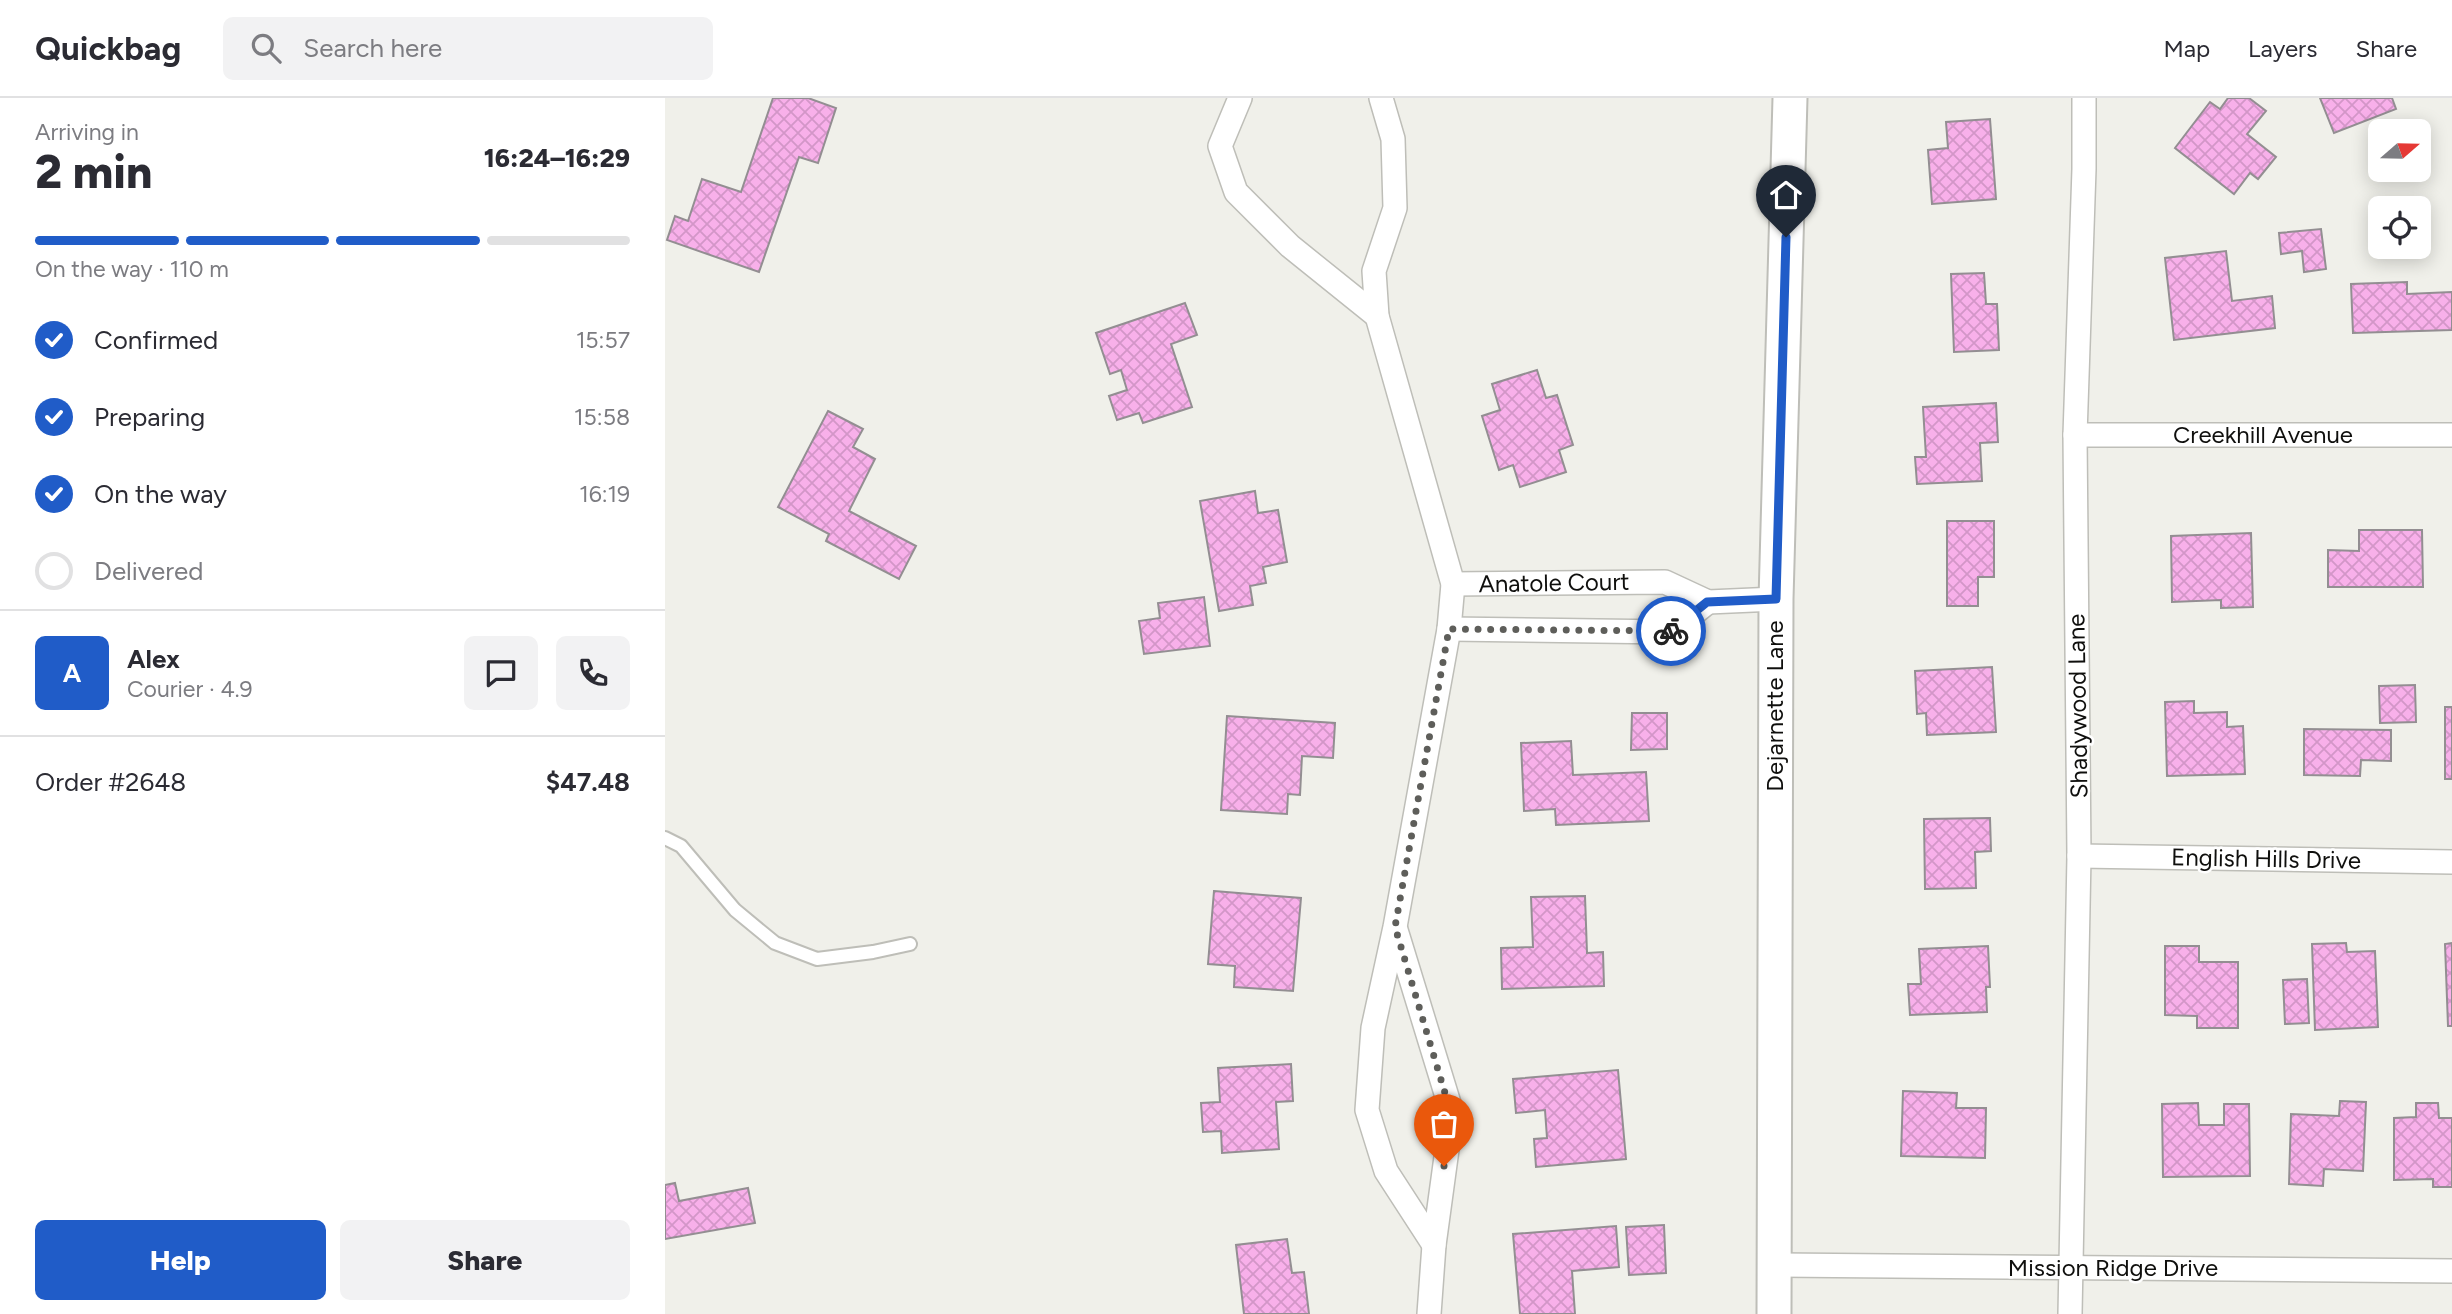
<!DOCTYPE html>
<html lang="en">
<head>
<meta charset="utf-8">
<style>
	:root { --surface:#fff; --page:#f2f2f3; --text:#2b2b33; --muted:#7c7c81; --line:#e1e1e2; --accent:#205cc8 }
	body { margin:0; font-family:Figtree,sans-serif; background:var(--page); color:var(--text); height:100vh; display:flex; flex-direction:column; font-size:26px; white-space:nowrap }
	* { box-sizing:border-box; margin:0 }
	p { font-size:23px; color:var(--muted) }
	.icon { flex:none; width:38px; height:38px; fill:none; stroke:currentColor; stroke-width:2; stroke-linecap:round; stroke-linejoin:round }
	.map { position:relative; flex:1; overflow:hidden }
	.drawer { display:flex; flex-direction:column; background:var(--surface); width:665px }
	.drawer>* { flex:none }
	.needle { width:46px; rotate:70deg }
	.buttons { position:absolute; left:1703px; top:21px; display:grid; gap:14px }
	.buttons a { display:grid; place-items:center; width:63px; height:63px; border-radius:10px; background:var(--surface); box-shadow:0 4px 18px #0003; font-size:35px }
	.pin { position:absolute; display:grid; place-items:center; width:60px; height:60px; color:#fff; margin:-72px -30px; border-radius:50% 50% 50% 0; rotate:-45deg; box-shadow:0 0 7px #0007 }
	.pin .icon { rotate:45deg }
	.courier { position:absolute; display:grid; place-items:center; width:70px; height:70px; margin:-35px; border:5px solid #205cc8; border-radius:50%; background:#fff; color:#222; box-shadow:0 2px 9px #0007 }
	.headline em { font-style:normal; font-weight:800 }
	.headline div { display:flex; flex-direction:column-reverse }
	.headline { display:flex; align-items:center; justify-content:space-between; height:119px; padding:0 35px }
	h1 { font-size:46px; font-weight:800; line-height:52px }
	.bar { display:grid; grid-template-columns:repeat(4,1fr); gap:10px 7px; align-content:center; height:84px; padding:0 35px }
	.bar i { height:9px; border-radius:5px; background:var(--line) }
	.bar .current { background:var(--accent) }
	.bar p { grid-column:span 4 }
	.line { display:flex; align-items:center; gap:18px; padding:0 35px; border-top:2px solid var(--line) }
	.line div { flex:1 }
	.round { display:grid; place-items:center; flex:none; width:74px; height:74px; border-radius:10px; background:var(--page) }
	ol { padding:0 35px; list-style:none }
	li { display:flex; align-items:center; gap:21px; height:77px }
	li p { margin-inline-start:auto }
	li .icon { padding:7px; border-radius:50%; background:var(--accent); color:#fff; stroke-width:4 }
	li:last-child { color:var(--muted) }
	li i { width:38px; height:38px; border:4px solid var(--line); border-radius:50% }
	.primary-button { display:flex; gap:14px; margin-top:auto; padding:14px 35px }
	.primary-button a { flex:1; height:80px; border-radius:10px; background:var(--accent); color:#fff; font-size:28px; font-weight:800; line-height:80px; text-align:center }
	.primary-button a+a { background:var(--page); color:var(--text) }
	header { display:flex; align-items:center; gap:42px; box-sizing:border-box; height:98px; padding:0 35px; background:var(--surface); border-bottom:2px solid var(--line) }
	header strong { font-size:33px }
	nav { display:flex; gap:38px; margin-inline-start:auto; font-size:24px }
	.search { width:490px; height:63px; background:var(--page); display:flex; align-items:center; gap:18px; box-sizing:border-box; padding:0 24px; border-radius:10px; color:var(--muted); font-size:26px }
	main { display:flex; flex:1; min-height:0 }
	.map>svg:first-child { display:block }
	.building { fill:url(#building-cross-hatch); stroke:#938e92; stroke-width:2 }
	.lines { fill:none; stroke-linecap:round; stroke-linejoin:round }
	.lane-casing { stroke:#bebeb8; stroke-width:16 }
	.street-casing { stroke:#bebeb8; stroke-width:26 }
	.secondary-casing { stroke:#bebeb8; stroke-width:37 }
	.lane { stroke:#fff; stroke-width:12 }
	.street { stroke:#fff; stroke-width:23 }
	.secondary { stroke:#fff; stroke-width:33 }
	.done { stroke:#5e5e5a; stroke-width:7; stroke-dasharray:0 12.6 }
	.route { stroke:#205cc8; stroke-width:9 }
	.labels { text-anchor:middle; stroke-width:5; stroke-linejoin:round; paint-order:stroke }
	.street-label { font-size:24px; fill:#0f0f0d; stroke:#fff }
</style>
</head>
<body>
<header>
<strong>Quickbag</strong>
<div class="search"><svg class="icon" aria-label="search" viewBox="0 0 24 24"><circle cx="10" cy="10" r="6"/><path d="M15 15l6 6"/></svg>Search here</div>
<nav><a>Map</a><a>Layers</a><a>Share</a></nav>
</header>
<main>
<section class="drawer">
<div class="headline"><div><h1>2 min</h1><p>Arriving in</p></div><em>16:24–16:29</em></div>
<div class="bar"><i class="current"></i><i class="current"></i><i class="current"></i><i></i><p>On the way · 110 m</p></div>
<ol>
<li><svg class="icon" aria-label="check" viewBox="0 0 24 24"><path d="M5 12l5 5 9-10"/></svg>Confirmed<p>15:57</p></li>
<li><svg class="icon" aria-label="check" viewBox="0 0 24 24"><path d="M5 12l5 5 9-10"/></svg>Preparing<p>15:58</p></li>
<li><svg class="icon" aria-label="check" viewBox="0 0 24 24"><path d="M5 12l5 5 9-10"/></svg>On the way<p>16:19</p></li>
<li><i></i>Delivered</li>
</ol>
<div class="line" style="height:126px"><b class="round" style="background:var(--accent);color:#fff">A</b><div><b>Alex</b><p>Courier · 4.9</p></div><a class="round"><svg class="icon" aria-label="chat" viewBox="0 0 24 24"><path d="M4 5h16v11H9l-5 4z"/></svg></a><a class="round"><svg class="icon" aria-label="phone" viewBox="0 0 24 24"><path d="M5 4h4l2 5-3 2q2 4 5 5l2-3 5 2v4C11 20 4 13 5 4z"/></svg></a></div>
<div class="line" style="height:91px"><div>Order #2648</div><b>$47.48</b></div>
<div class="primary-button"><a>Help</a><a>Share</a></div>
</section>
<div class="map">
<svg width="1787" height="1216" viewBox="0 0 1787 1216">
	<defs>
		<pattern id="building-cross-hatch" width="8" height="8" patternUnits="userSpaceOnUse" patternTransform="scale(1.75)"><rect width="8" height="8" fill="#f8b0ea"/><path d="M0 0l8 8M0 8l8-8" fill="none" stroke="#d396c8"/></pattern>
	</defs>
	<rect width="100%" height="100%" fill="#f0f0ea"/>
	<g class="building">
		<path d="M108 0H143L171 10 153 65 134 59 94 174 2 142 10 118 23 123 37 81 76 94Z"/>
		<path d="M1563 0H1584L1601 13 1582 36 1611 59 1593 81 1585 75 1569 96 1510 50 1545 4 1555 11Z"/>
		<path d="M1655 0H1727L1731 11 1669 35Z"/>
		<path d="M1325 21 1331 101 1267 106 1263 52 1283 50 1281 24Z"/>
		<path d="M1656 131 1661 171 1639 174 1637 153 1616 156 1614 135Z"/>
		<path d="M1561 153 1567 203 1607 198 1610 230 1509 242 1500 160Z"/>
		<path d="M1319 175 1321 206H1332L1334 252 1289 254 1286 176Z"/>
		<path d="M1742 184V196L1787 194V232L1688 235 1686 186Z"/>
		<path d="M520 205 532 237 506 246 527 309 478 325 474 315 452 322 444 298 462 292 456 272 445 276 431 235Z"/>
		<path d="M872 272 881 300 892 297 908 347 894 352 901 374 855 389 848 367 834 372 817 318 835 312 827 286Z"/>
		<path d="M1331 305 1333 344 1315 345 1317 383 1252 386 1250 359H1261L1258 309Z"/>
		<path d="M163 313 198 331 188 349 210 361 184 413 251 448 234 481 161 443 164 436 113 409Z"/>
		<path d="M590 393 593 415 613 412 622 464 598 469 601 485 585 488 588 507 554 513 535 403Z"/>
		<path d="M1282 423H1329V479H1313V508H1282Z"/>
		<path d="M1694 432H1757L1758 489H1663V452L1694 453Z"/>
		<path d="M1586 435 1588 509 1556 510V502L1507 504 1506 438Z"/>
		<path d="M539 499 545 548 479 556 474 523 495 520 493 505Z"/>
		<path d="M1327 569 1331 634 1262 637 1261 615 1252 616 1250 573Z"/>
		<path d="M1750 587 1751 624 1715 625 1714 588Z"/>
		<path d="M1529 603V615L1562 614V629L1578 628 1580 676 1502 678 1500 604Z"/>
		<rect x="1780" y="609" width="7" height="72"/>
		<path d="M967 615H1002V651L966 652Z"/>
		<path d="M562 618 670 625 668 660 637 658 635 697 623 696 622 716 556 712Z"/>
		<path d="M1639 631 1726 632V663L1696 662 1695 678 1639 677Z"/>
		<path d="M906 643 908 677 981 674 984 723 891 727 890 711 859 713 856 645Z"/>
		<path d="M1325 720 1326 753 1310 754 1311 790 1260 791 1259 721Z"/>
		<path d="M549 793 636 800 628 893 569 889 570 868 543 866Z"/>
		<path d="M920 798 922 855 938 854 939 888 837 891 836 850 868 849 866 799Z"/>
		<path d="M1681 845 1682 854 1710 853 1713 929 1650 932 1647 846Z"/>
		<path d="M1787 845V928H1783L1780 846Z"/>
		<path d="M1323 848 1325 889H1321L1322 914 1245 917 1243 886H1256L1254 851Z"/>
		<path d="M1500 848H1534V864H1573V930H1532V918L1500 917Z"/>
		<path d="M1642 881 1644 925 1620 926 1618 882Z"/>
		<path d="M626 966 628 1003 611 1004 614 1051 557 1055 556 1033 538 1034 536 1005 555 1004 553 970Z"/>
		<path d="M953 972 961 1061 871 1069 869 1041 882 1040 880 1012 851 1015 848 981Z"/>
		<path d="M1238 993 1292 995 1291 1010H1321L1320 1060 1236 1058Z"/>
		<path d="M1675 1003 1701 1004 1698 1073 1659 1071 1658 1088 1624 1086 1626 1016 1674 1018Z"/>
		<path d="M1533 1005 1534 1027H1559V1006H1584L1585 1078 1498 1079 1497 1006Z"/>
		<path d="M1751 1005H1773L1774 1020H1787V1089H1768V1081L1729 1082V1020L1751 1019Z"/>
		<path d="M10 1085 14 1103 83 1090 90 1125 0 1141V1087Z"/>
		<path d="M999 1127 1001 1175 964 1177 961 1129Z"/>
		<path d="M951 1128 954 1169 907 1173 910 1216H855L848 1136Z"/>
		<path d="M622 1141 627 1175 639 1174 644 1216H579L571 1147Z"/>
	</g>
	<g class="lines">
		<g class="lane-casing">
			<path id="lane" d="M0 740 16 748 70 812 110 845 152 861 208 854 245 846"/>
		</g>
		<g class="street-casing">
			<g id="street">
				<path d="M575 0 555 48 571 94 625 148 712 218"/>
				<path d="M716 0 728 41 730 110 709 173 712 218 788 486 784 531 730 829 708 930 702 1012 721 1073 769 1147"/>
				<path d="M1410 337H1787"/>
				<path d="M788 486 1000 484 1043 504 1111 501"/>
				<path d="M784 531 1005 534 1043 504"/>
				<path d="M1414 758 1787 764"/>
				<path d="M731 832 787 1015 769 1147 764 1216"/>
				<path d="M1109 1167 1787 1173"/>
				<path d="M1405 1216 1414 758 1410 337 1419 71V0"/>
			</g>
		</g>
		<g class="secondary-casing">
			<path id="secondary" d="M1109 1216 1111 501 1125 0"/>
		</g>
		<use href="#lane" class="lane"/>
		<use href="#street" class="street"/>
		<use href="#secondary" class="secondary"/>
	</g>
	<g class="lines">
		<path class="done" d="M779 1068 786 1015 730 829 784 531 1006 533"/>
		<path class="route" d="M1006 533 1042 504 1111 501 1121 139"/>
	</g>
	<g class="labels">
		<g class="street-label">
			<text x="1598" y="345">Creekhill Avenue</text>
			<text transform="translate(889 485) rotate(-1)" y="8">Anatole Court</text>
			<text transform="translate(1110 608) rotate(-90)" y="8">Dejarnette Lane</text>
			<text transform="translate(1413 608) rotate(-91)" y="8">Shadywood Lane</text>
			<text transform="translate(1601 761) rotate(1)" y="8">English Hills Drive</text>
			<text x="1448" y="1178">Mission Ridge Drive</text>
		</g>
	</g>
</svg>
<div class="buttons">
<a><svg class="needle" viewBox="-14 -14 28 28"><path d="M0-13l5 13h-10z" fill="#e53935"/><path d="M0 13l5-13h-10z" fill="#7c7c81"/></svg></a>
<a><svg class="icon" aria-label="locate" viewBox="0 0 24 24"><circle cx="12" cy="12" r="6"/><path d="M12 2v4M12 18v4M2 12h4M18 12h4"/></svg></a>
</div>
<div class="pin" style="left:779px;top:1068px;background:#ea580c"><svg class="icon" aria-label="bag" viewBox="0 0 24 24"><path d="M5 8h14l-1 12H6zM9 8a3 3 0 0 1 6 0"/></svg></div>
<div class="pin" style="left:1121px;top:139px;background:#1f2937"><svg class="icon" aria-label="home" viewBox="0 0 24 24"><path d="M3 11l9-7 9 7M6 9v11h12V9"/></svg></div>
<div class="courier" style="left:1006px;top:533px"><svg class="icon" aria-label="bike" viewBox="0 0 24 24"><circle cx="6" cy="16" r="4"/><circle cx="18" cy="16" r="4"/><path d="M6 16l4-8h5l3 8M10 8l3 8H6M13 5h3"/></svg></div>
</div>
</main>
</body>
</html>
